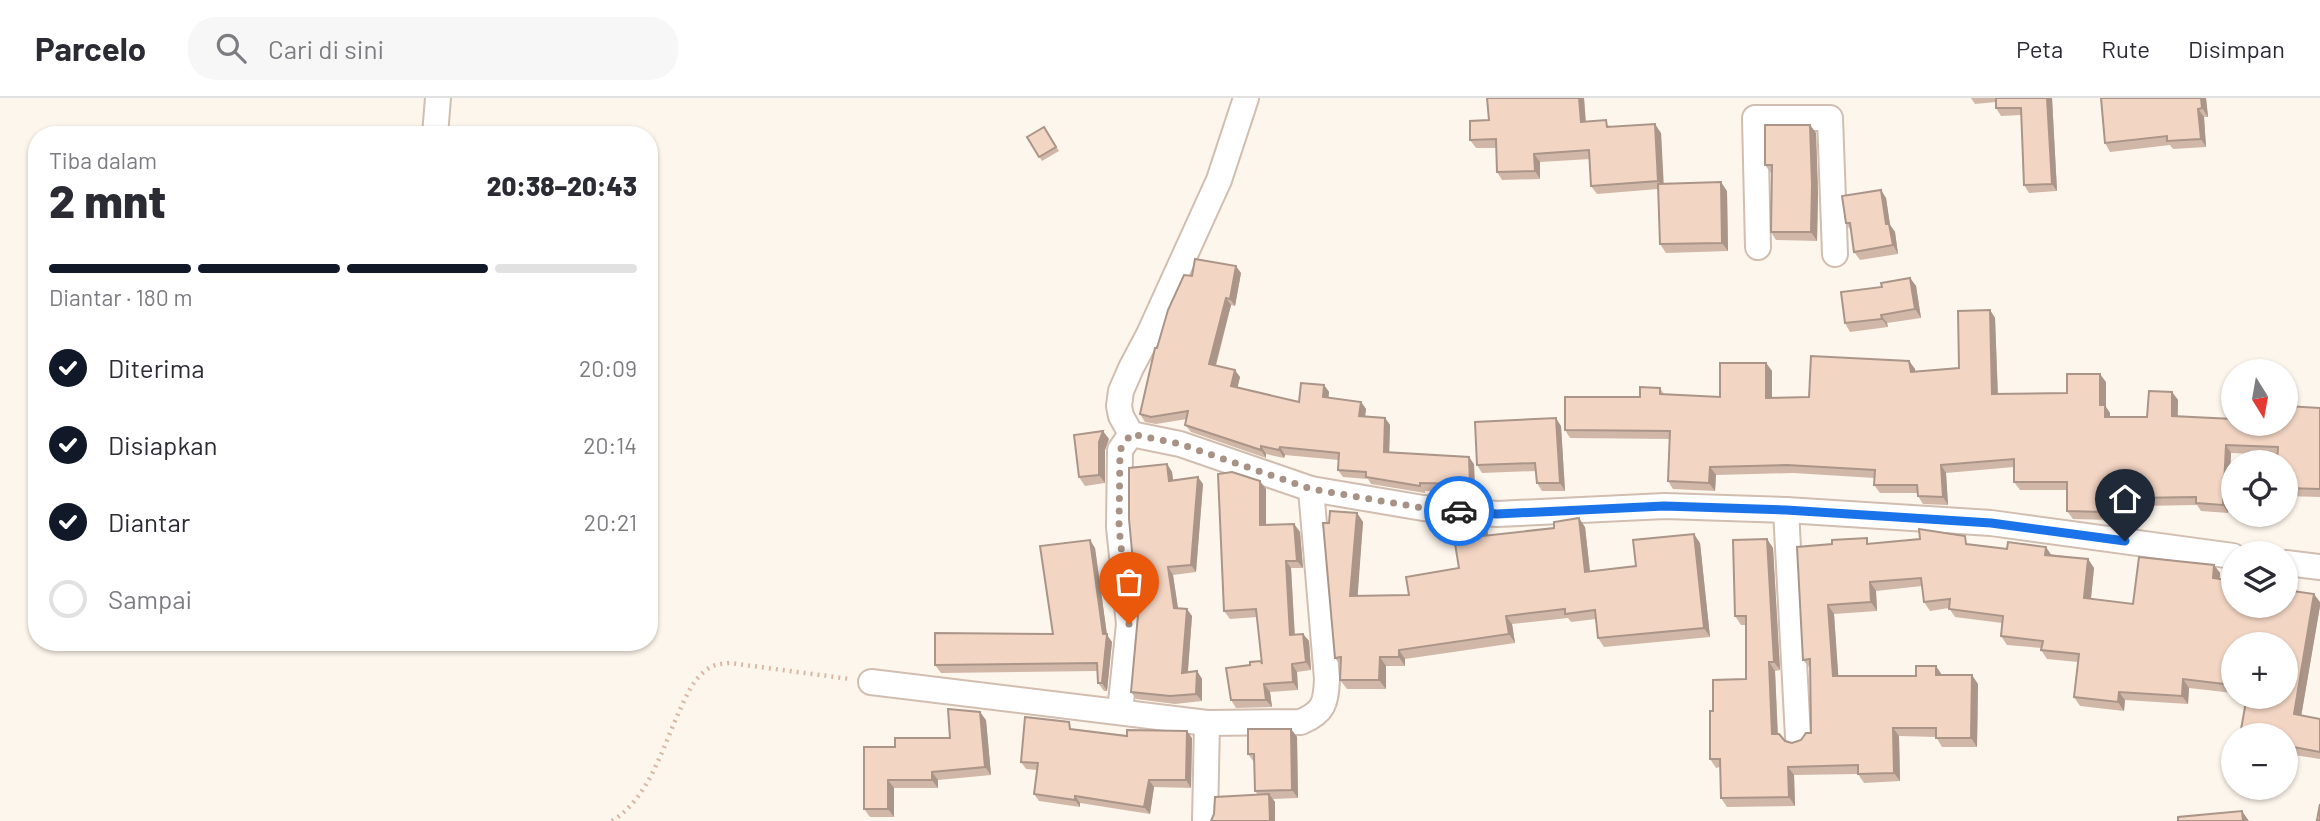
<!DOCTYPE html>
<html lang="id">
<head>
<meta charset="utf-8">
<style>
	:root { --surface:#fff; --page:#f7f7f7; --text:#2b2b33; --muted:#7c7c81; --line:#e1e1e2; --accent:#111827 }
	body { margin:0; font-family:Barlow,sans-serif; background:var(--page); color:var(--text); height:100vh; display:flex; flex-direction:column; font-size:26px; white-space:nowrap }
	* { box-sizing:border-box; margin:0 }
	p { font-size:23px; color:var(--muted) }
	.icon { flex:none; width:38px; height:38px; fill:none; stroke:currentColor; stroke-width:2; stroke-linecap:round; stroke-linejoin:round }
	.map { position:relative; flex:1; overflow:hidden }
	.sheet { position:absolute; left:28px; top:28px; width:630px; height:525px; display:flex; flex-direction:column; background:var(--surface); border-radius:28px; box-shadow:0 2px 5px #0004 }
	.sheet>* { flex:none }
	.needle { width:46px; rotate:169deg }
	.controls { position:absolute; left:2221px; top:261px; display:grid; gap:14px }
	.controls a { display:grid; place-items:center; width:77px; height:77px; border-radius:50%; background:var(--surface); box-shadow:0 2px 5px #0004; font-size:35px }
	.pin { position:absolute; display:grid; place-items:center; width:60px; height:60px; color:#fff; margin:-72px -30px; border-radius:50% 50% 50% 0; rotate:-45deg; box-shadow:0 0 7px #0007 }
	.pin .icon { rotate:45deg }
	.courier { position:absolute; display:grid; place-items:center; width:70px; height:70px; margin:-35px; border:5px solid #1a73e8; border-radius:50%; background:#fff; color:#222; box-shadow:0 2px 9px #0007 }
	.summary em { font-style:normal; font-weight:800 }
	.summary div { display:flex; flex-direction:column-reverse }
	.summary { display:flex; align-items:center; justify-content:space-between; height:119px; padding:0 21px }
	h1 { font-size:46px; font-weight:800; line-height:52px }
	.bar { display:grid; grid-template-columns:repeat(4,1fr); gap:10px 7px; align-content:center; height:84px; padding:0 21px }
	.bar i { height:9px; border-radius:5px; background:var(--line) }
	.bar .current { background:var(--accent) }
	.bar p { grid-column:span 4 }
	ol { padding:0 21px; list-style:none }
	li { display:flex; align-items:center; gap:21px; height:77px }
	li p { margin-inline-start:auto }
	li .icon { padding:7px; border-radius:50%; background:var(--accent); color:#fff; stroke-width:4 }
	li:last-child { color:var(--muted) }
	li i { width:38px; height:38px; border:4px solid var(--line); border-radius:50% }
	header { display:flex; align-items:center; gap:42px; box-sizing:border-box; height:98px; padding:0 35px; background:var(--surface); border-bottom:2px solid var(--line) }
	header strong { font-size:33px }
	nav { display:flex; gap:38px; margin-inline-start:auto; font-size:24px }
	.search { width:490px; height:63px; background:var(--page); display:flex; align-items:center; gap:18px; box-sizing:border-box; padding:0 24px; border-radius:28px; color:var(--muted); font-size:26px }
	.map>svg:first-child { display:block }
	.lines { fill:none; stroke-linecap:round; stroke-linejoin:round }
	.minor-casing { stroke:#d1beb0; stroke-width:28 }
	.path { stroke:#d9b8a5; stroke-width:4.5; stroke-dasharray:2 5; stroke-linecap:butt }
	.minor { stroke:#fff; stroke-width:24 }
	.wall { fill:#d1b7a8 }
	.shaded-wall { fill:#aa9588 }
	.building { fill:#f3d5c3; stroke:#aa9588; stroke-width:2 }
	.done { stroke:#a89285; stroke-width:7; stroke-dasharray:0 12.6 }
	.route { stroke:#1a73e8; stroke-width:9 }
</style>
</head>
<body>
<header>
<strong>Parcelo</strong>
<div class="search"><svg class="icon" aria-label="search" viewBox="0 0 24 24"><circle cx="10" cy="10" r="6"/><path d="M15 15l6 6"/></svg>Cari di sini</div>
<nav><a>Peta</a><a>Rute</a><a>Disimpan</a></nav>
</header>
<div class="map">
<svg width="2320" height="723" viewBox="0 0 2320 723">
	<rect width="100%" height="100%" fill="#fdf6ec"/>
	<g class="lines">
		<g class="minor-casing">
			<g id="minor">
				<path d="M1246 0 1219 82 1149 236 1131 270 1121 293 1119 308 1121 318 1131 336 1180 346 1311 391 1423 410 1497 416 1665 408 1786 412 1991 425 2233 458"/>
				<path d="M435 37 438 0"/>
				<path d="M1758 149 1755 20H1830L1835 156"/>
				<path d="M1786 412 1798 639"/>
				<path d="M2286 465 2320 469"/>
				<path d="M871 584 1207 625 1301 624C1324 614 1326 605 1327 581L1311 391"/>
				<path d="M1120 614 1129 526 1119 429 1120 352 1131 336"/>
				<path d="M1205 723 1207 625"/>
			</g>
		</g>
		<path class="path" d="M612 723C649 700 662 651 679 614 686 599 692 583 705 573 713 566 721 566 730 565L850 581"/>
		<use href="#minor" class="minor"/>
	</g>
	<g class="wall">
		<path d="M1487 0H1584L1586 23 1611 28 1661 35 1663 86 1727 93 1728 153 1666 155 1660 146 1658 91 1597 96 1591 88 1590 61 1540 64V81L1502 82 1497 74 1496 50H1476L1470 42 1489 22Z"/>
		<path d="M1971 0H2052L2057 93 2029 95 2024 87 2021 17 2001 18 1996 10V4L1975 6Z"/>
		<path d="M2101 0H2206L2208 19H2204L2206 49 2173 51 2170 47 2110 54 2105 45Z"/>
		<path d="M1810 27 1816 35 1818 95 1817 143 1776 142 1771 134V75L1765 67Z"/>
		<path d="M1044 29 1059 53 1042 63 1027 39Z"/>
		<path d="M1886 100 1890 127 1895 134 1898 156 1860 162 1854 154 1851 133 1846 125Z"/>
		<path d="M1241 175 1235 208 1231 207 1216 268 1240 279 1237 290 1299 304 1324 287 1329 294 1328 299 1361 304 1366 311 1365 319 1385 320 1390 327 1389 354 1474 366 1475 393H1425V395L1371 386 1368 381 1343 379 1338 372 1339 362 1285 357 1284 360 1266 356V360L1191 334 1185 327 1187 321 1156 326 1145 324 1140 316 1157 250 1192 178Z"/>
		<path d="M1910 180 1916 188 1921 220 1887 225 1888 229 1850 234 1845 225 1882 189Z"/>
		<path d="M1990 212 1995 220 1998 296 2067 295 2106 284V309L2110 315V319H2147L2172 294 2178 302V318L2233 326 2320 310V399L2286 398V364L2277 357 2231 355 2228 415 2201 413 2197 407 2136 408V411L2110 412V422L2073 421 2067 413V392H2020L2014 384V369L1946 375 1948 407 1923 406 1918 398 1917 395H1880L1874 387 1875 380 1793 375 1716 377 1715 393 1673 391 1668 383 1670 341 1570 340 1565 332 1660 290 1664 296 1720 299 1766 265 1772 273V300L1809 299 1909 263 1915 271V274L1959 270Z"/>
		<path d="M1561 328 1565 393H1542L1537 385 1536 373 1482 375 1477 367Z"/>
		<path d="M1109 341 1105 352V385L1085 388 1079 379Z"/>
		<path d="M1167 366 1172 374 1173 382 1203 386 1196 474 1173 477 1178 510 1192 518 1188 574 1197 573 1202 581V603L1175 606 1136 601 1131 594Z"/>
		<path d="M1266 391V427L1294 426 1300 434 1303 470H1291L1295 537 1303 536 1309 543 1311 572 1297 574 1298 592 1270 594 1272 609 1236 610 1231 602 1250 567 1262 564 1257 519 1230 521 1224 513Z"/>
		<path d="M1357 415 1363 424 1357 498 1409 497 1459 470 1480 421 1487 430 1488 437 1585 429 1590 473 1636 468 1700 445 1710 539 1604 549 1598 540 1596 521 1571 524 1568 520 1512 526 1515 545 1405 561V568H1386V591H1347L1340 582 1341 568 1335 560 1329 425Z"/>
		<path d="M1767 441 1773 450 1780 572 1775 573 1778 636 1785 643 1792 645 1801 642 1811 635 1810 570 1803 562 1832 446 1870 445 1971 446 2088 461 2094 470 2091 501 2133 506 2214 467 2220 475 2219 481 2320 508 2301 618 2320 621V661L2294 657 2293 661 2286 660V598L2233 546V595L2189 590 2188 606 2125 602 2124 613 2080 608 2074 599 2078 564 2047 561 2041 552 2042 550 2007 547 2001 538 2002 525 1955 519 1949 510 1930 513 1924 504 1922 488 1876 493 1877 513 1834 516 1838 578 1942 577 1978 586 1977 649H1942L1936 639 1899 638 1900 683 1864 685 1858 676 1794 677 1795 708 1727 709 1721 700 1720 669 1716 670 1710 661 1713 613 1746 581V527H1741L1735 518Z"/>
		<path d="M1095 450 1107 537 1112 544 1107 593H1104L1098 585 1097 573 941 575 935 567 1053 536Z"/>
		<path d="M986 622 991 677 938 682V690H894V719H870L864 711 895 649 950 640Z"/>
		<path d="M1291 631 1297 639 1298 700 1273 701 1275 704V723H1211L1258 697 1255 693 1254 664 1248 656Z"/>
		<path d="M1075 632 1127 638 1192 640 1191 690 1154 689 1150 716 1080 705V709L1039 703 1034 696 1037 672 1026 671 1021 664Z"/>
	</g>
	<g class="shaded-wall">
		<path d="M1579 0H1584L1586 32 1581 24Z"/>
		<path d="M2047 0H2052L2057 93 2052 86Z"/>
		<path d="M2201 0H2206L2208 19 2202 10Z"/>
		<path d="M2198 11 2204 19 2206 49 2201 41Z"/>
		<path d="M1655 26 1661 35 1664 91 1658 83Z"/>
		<path d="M1810 27 1816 35 1818 95 1817 143 1811 134Z"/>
		<path d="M1534 56 1540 64V81L1535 73Z"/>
		<path d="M1721 84 1727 93 1728 153 1722 145Z"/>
		<path d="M1881 92 1886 100 1890 127 1895 134 1898 156 1893 147 1886 126Z"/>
		<path d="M1236 168 1241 175 1235 208 1230 201Z"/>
		<path d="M1910 180 1916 188 1921 220 1915 211Z"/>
		<path d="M1226 200 1231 207 1214 273 1209 266Z"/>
		<path d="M1990 212 1995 220 1998 304 1992 296Z"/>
		<path d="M1881 217 1887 225 1888 229 1882 221Z"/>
		<path d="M1909 263 1915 271 1917 282 1911 274Z"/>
		<path d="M1766 265 1772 273V308L1766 300Z"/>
		<path d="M1235 272 1240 279 1236 296 1231 288Z"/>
		<path d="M2100 276 2106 284V309L2110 315V327L2105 319 2100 307Z"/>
		<path d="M1324 287 1329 294 1328 306 1323 299Z"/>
		<path d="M2172 294 2178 302 2177 326 2172 318Z"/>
		<path d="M1361 304 1366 311 1364 326 1359 318Z"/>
		<path d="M1385 320 1390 327 1389 361 1384 354Z"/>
		<path d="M1556 320 1561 328 1565 393 1560 385Z"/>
		<path d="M1103 333 1109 341 1105 352V385L1099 377V344Z"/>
		<path d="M2226 347 2231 355 2228 415 2223 407Z"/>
		<path d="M1261 348 1266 356V360L1261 352Z"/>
		<path d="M1280 349 1285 357 1284 360 1279 352Z"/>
		<path d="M1469 359 1474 366 1475 393 1470 386Z"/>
		<path d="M1167 366 1172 374 1174 390 1169 383Z"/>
		<path d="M1941 367 1946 375 1948 407 1943 399Z"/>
		<path d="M1710 369 1716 377 1715 393 1709 385Z"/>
		<path d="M1198 379 1203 386 1196 474 1191 467Z"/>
		<path d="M1260 383 1266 391V434L1260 427Z"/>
		<path d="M2131 400 2136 408V411L2131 403Z"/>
		<path d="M2104 404 2110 412V422L2104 414Z"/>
		<path d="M1357 415 1363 424 1357 507 1350 498Z"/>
		<path d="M1579 420 1585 429 1591 483 1585 474Z"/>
		<path d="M1480 421 1487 430 1489 446 1483 438Z"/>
		<path d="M1294 426 1300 434 1303 470 1297 463Z"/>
		<path d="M1694 436 1700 445 1710 539 1704 530Z"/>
		<path d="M1767 441 1773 450 1780 572 1774 564Z"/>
		<path d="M1090 442 1095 450 1107 537 1112 544 1107 593 1102 585 1103 536Z"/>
		<path d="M2046 449 2052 458 2045 457Z"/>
		<path d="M2088 461 2094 470 2090 509 2084 500Z"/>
		<path d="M1286 463 1291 470 1295 545 1290 537Z"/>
		<path d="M2214 467 2220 475 2219 489 2213 480Z"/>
		<path d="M1168 469 1173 477 1179 517 1174 510Z"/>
		<path d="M1870 484 1876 493 1877 513 1871 504Z"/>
		<path d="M2314 496 2320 504V508L2300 625 2294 616Z"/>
		<path d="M1828 507 1834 516 1839 587 1833 578Z"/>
		<path d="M1187 511 1192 518 1187 583 1182 575Z"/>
		<path d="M1506 518 1512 526 1515 545 1509 536Z"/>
		<path d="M1303 536 1309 543 1311 572 1306 564Z"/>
		<path d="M1399 552 1405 561V568L1399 559Z"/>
		<path d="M1380 559 1386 568V591L1379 582Z"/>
		<path d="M1769 564 1775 573 1778 645 1772 636Z"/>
		<path d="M1292 566 1297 574 1298 592 1293 584Z"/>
		<path d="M1936 568 1942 577H1936Z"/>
		<path d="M1197 573 1202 581V603L1196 596Z"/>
		<path d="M1972 577 1978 586 1977 649 1971 640Z"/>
		<path d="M2183 581 2189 590 2188 606 2182 598Z"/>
		<path d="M1264 586 1270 594 1272 609 1266 602Z"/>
		<path d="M2119 594 2125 602 2124 613 2118 604Z"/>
		<path d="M980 614 986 622 991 677 985 669Z"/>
		<path d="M1893 630 1899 638 1900 683 1894 675Z"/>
		<path d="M1291 631 1297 639 1298 700 1292 692Z"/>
		<path d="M1187 633 1192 640 1191 690 1186 682Z"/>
		<path d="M2288 648 2294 657 2293 661 2287 653Z"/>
		<path d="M1788 669 1794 677 1795 708 1789 699Z"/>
		<path d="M932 674 938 682V690L932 682Z"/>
		<path d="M888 682 894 690V719L888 711Z"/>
		<path d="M1149 682 1154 689 1150 716 1144 709Z"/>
		<path d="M1269 696 1275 704V723H1270Z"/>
		<path d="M1075 698 1080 705V709L1075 702Z"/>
		<path d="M2242 713 2249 723H2243Z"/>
	</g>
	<g class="building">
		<path d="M1487 0H1579L1581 24 1606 22 1607 29 1655 26 1658 83 1591 88 1589 52 1534 56 1535 73 1497 74 1496 41 1470 42V23L1489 22Z"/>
		<path d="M1996 0H2047L2052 86 2024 87 2021 10H1996Z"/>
		<path d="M2101 0H2201L2202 10 2198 11 2201 41 2167 43V38L2105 45Z"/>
		<path d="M1765 27H1810L1812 87 1811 134H1771L1772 67H1765Z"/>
		<path d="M1044 29 1056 49 1039 59 1027 39Z"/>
		<path d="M1721 84 1722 145 1660 146 1658 86Z"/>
		<path d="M1881 92 1886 126H1889L1893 147 1854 154 1850 125H1846L1842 98Z"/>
		<path d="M1195 161 1236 168 1230 201 1226 200 1209 266 1235 272 1231 288 1299 304 1301 285 1324 287 1323 299 1361 304 1359 318 1385 320 1384 354 1469 359 1470 386 1420 385V388L1366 379V374L1338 372 1339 355 1280 349 1279 352 1261 348V352L1185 327 1188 313 1151 319 1140 316 1155 250H1157L1168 212 1184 177 1192 178Z"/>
		<path d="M1910 180 1915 211 1881 217 1882 221 1845 225 1841 194 1882 189 1881 185Z"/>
		<path d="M1990 212 1992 296 2067 295V276H2100V307H2105V319H2147L2149 293 2172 294V318L2233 321V326H2286V308L2320 310V391L2286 390V364H2277L2278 349 2226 347 2223 407 2196 405V399L2131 400V403L2104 404V414L2067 413V384H2014V361L1941 367 1943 399 1918 398 1917 387H1874L1875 372 1787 367 1710 369 1709 385 1668 383 1670 333 1565 332V299H1640V289L1660 290V296L1720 299V265H1766V300L1809 299 1811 258 1909 263 1911 274 1959 270 1958 213Z"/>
		<path d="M1556 320 1560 385H1537L1535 365 1477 367 1475 324Z"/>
		<path d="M1103 333 1099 344V377L1079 379 1074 337Z"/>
		<path d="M1167 366 1169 383 1198 379 1191 467 1168 469 1174 510 1187 511 1182 575 1197 573 1196 596 1170 598 1131 594 1138 517 1129 421V370Z"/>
		<path d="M1232 374 1260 383V427L1294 426 1297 463H1286L1290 537 1303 536 1306 564 1292 566 1293 584 1264 586 1266 602H1231L1226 570 1250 567V564L1261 563 1262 566 1256 511 1224 513 1218 376Z"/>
		<path d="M1330 413 1357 415 1350 498 1409 497 1406 479 1459 470 1451 421 1461 420 1480 421 1483 438 1554 430V424L1579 420 1585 474 1636 468 1633 442 1694 436 1704 530 1598 540 1595 512 1565 516V511L1506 518 1509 536 1399 552V559H1380L1379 582H1340L1341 559 1335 560 1323 425H1329Z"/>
		<path d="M1919 431 1965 438 1966 446 2007 451 2008 444 2046 449 2045 457 2088 461 2084 500 2133 506 2139 459 2214 467 2213 480 2233 483V508H2286V492L2314 496 2294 616 2320 621V654L2288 648 2287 653H2286V637H2240L2247 598H2286V546H2233V587L2183 581 2182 598 2119 594 2118 604 2074 599 2079 556 2041 552 2043 543 2001 538 2003 518 1949 511 1950 501 1924 504 1921 480 1870 484 1871 504 1828 507 1833 578H1916V568H1936V577H1972L1971 640H1936V630H1893L1894 675 1858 676V667L1788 669 1789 699 1721 700 1720 661H1710V613H1713V582L1746 581V518H1735L1733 442 1767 441 1774 564H1769L1772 636H1779L1785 643 1792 645 1801 642 1806 635H1811L1810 561 1803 562 1797 449 1832 446V442L1867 440V446L1920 441Z"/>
		<path d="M1090 442 1103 536H1107L1102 585H1098L1097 565 935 567V535L1053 536 1040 448Z"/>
		<path d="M948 611 980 614 985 669 932 674V682H888V711H864V649H895V640H950Z"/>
		<path d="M1025 619 1069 624 1070 631 1127 638V632L1187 633 1186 682H1149L1144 709 1075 698V702L1034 696 1038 665 1021 664Z"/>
		<path d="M1248 631H1291L1292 692 1255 693 1254 656H1248Z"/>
		<path d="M1269 696 1270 723H1211L1214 716 1215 699Z"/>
		<path d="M2320 706V722H2317Z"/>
		<path d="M2242 713 2243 723H2178V719Z"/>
	</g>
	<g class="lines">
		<path class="done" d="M1129 526 1119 429 1120 352 1131 336 1180 346 1311 391 1423 410 1459 413"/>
		<path class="route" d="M1459 413 1497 416 1664 408 1786 412 1991 425 2125 443"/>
	</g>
</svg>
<div class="controls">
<a><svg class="needle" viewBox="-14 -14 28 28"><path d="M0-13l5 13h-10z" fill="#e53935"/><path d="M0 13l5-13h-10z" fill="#7c7c81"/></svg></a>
<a><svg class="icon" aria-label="locate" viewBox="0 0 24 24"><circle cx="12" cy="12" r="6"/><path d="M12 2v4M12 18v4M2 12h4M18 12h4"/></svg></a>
<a><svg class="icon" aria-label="layers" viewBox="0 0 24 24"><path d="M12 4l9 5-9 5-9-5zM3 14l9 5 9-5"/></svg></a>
<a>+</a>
<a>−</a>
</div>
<div class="pin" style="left:1129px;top:526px;background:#ea580c"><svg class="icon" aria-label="bag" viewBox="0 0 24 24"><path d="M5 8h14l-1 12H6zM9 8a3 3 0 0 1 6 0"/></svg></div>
<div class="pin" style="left:2125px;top:443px;background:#1f2937"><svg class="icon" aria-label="home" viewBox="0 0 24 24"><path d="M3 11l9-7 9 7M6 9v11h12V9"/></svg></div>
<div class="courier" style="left:1459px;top:413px"><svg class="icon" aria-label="car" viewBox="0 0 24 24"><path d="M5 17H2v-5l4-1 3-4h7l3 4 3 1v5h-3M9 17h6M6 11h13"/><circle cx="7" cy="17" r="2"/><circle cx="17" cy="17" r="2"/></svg></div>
<section class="sheet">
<div class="summary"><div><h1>2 mnt</h1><p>Tiba dalam</p></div><em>20:38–20:43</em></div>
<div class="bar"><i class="current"></i><i class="current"></i><i class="current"></i><i></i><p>Diantar · 180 m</p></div>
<ol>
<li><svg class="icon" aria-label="check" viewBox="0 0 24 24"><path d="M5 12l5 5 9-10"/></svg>Diterima<p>20:09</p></li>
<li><svg class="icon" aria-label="check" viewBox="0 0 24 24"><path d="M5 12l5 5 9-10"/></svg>Disiapkan<p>20:14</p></li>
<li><svg class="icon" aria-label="check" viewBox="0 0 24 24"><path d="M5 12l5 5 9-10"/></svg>Diantar<p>20:21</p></li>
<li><i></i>Sampai</li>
</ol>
</section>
</div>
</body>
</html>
